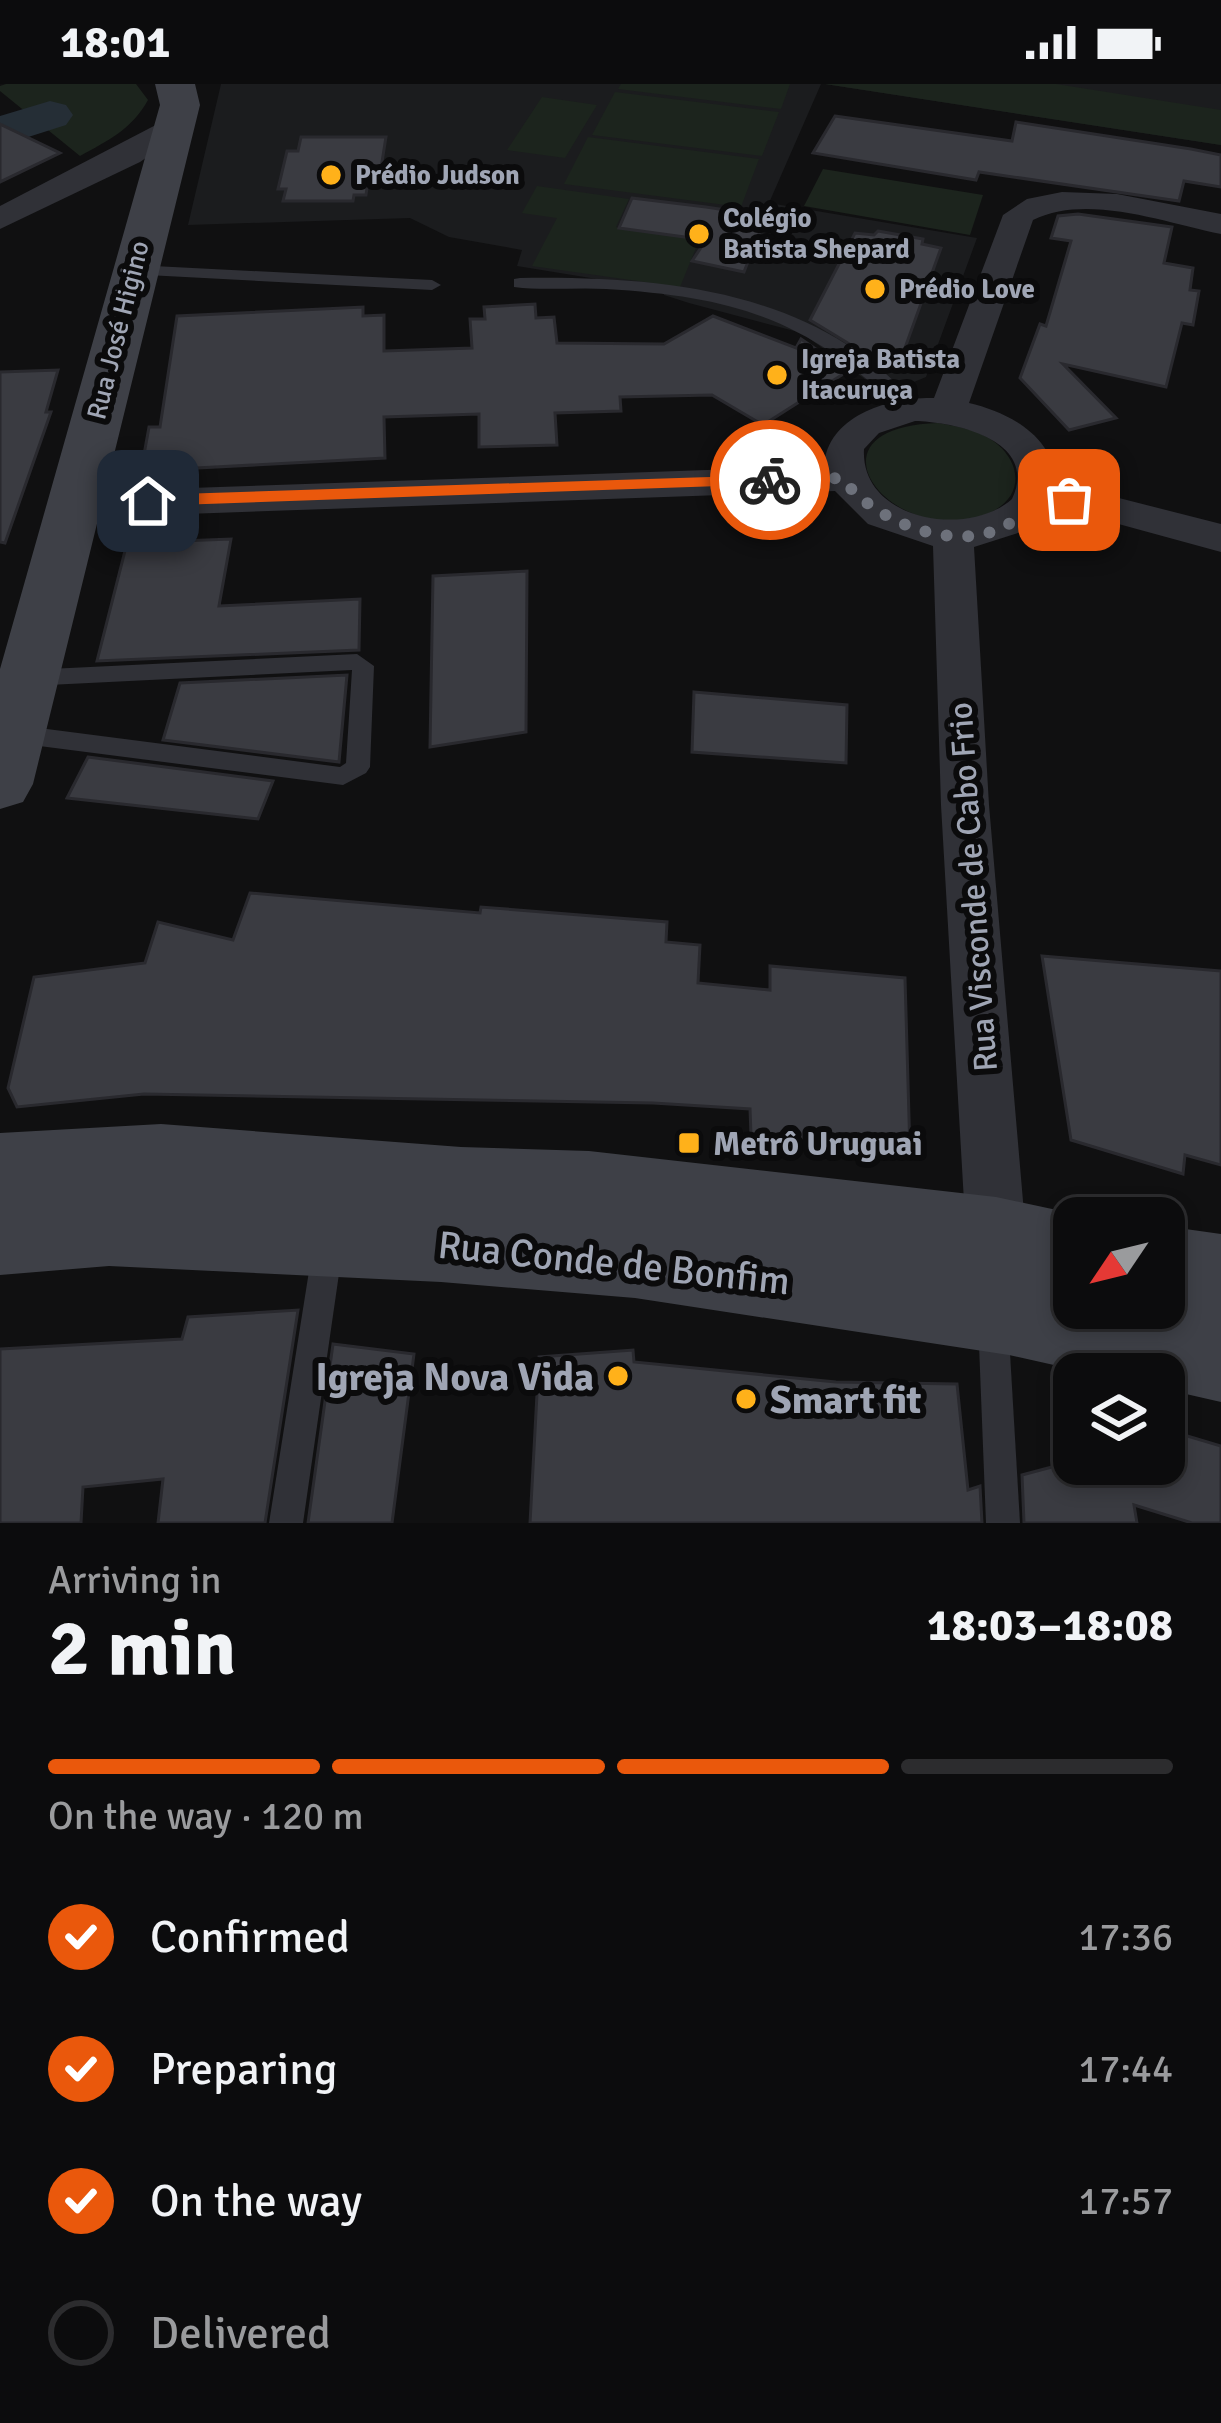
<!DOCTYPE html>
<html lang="en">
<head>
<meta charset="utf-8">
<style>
	:root { --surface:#0c0c0d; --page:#151516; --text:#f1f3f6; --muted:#9a9b9d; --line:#2c2c2e; --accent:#ea580c }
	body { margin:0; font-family:Signika,sans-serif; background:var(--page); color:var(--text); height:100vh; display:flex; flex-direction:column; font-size:45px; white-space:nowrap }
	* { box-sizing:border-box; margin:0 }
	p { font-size:39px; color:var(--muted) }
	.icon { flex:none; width:66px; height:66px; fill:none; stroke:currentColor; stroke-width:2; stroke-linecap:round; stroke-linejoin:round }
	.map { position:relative; height:1439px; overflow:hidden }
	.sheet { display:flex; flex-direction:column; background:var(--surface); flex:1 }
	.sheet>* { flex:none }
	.needle { width:78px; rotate:235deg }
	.controls { position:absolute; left:1053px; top:1113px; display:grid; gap:24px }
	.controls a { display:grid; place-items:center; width:132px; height:132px; border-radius:24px; background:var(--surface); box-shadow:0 6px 18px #0003,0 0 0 3px var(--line); font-size:60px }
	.pin { position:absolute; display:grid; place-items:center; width:102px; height:102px; color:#fff; margin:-51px; border-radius:24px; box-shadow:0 6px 18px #0006 }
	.courier { position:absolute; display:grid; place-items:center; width:120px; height:120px; margin:-60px; border:9px solid #ea580c; border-radius:50%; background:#fff; color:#222; box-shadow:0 3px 15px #0007 }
	.overview em { font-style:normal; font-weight:700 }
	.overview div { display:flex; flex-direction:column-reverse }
	.overview { display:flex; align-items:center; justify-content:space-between; height:204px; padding:0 48px }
	h1 { font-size:78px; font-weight:700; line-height:90px }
	.bar { display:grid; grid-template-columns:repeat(4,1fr); gap:18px 12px; align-content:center; height:144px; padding:0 48px }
	.bar i { height:15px; border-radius:9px; background:var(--line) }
	.bar .selected { background:var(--accent) }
	.bar p { grid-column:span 4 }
	ol { padding:0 48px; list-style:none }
	li { display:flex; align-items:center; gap:36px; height:132px }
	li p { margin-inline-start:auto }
	li .icon { padding:12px; border-radius:50%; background:var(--accent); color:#fff; stroke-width:4 }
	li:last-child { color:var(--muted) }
	li i { width:66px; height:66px; border:6px solid var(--line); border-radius:50% }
	.status { display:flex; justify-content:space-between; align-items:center; height:84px; padding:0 60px; background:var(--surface); direction:ltr }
	.status svg { height:33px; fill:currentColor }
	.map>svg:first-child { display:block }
	.built { fill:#1b1c1e }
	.green { fill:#1c241d }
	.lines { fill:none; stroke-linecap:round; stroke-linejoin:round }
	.river { fill:#252e36; fill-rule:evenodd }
	.building { fill:#3a3b41; stroke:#29292e; stroke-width:3 }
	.lane { fill:#303137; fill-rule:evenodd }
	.street { fill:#303137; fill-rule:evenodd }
	.secondary { fill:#3e4047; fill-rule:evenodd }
	.route { fill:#ea580c }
	.done { stroke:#6d717b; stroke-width:12; stroke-dasharray:0 21.6 }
	.poi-dot { fill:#ffb11a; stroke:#0b0b0c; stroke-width:4.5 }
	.labels { text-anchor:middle; stroke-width:12; stroke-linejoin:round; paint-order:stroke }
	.far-poi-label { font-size:27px; font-weight:bold; fill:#9fa5b4; stroke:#0b0b0c; text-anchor:start }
	.far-street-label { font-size:27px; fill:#9fa5b4; stroke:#0b0b0c }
	.street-label { font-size:33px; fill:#9fa5b4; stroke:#0b0b0c }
	.poi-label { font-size:33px; font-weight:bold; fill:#9fa5b4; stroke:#0b0b0c; text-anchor:start }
	.near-street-label { font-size:39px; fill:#9fa5b4; stroke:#0b0b0c }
	.near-poi-label { font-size:39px; font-weight:bold; fill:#9fa5b4; stroke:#0b0b0c; text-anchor:end }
</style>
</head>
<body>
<div class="status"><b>18:01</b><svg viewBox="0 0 49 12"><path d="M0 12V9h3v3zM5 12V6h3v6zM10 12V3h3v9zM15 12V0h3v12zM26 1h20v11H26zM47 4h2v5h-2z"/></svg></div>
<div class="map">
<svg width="1221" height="1439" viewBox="0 0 1221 1439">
	<rect width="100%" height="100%" fill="#101011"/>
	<g class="built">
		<path d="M221 0H821L769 119 977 154 926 293 897 305 877 304 802 249 689 219 664 211V206L517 182 522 166 449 153 410 134 188 141Z"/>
		<path d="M825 0H1221V61Z"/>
	</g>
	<g class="green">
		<path d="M6 0H136L148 16C132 45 109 56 80 72L0 7V2Z"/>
		<path d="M621 0H790L781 25 618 5Z"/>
		<path d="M825 0H1056L1221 26V61Z"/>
		<path d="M615 8 779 28 762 72 592 51Z"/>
		<path d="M542 13 597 21 565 74 507 66Z"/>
		<path d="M588 53 759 75 741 123 564 100Z"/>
		<path d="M823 85 983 111 970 151 804 122Z"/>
		<path d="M537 102 629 115 616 143 700 154 680 203 532 182 557 134 522 129Z"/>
		<path d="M938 339C954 342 969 344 983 351 1022 370 1030 415 984 431 889 464 798 343 938 339Z"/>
	</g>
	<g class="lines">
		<path class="river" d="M50 17 66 21 73 31 66 41 0 62V32Z"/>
	</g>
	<g class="building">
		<path d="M835 32 1012 57 1016 38 1191 65 1221 71V103L1184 97 1179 117 979 88 976 96 813 69Z"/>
		<path d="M0 40 60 69 0 98Z"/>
		<path d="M301 53H386L379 97H368L366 111H354L353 117H283L286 105H278L287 67H298Z"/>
		<path d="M632 114 706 123 766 132 744 188 692 177 706 156 619 144Z"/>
		<path d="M1078 130 1172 143 1164 179 1193 184 1190 206 1199 207 1193 241 1182 239 1166 303 1063 280 1116 334 1069 346 1020 294 1040 240 1046 242 1071 157 1051 154 1058 132Z"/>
		<path d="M878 147 923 155 922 160 941 164 901 275H874L810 236 855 149 874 151Z"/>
		<path d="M535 220 536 234 554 233 557 259 664 260 713 232 796 264 801 255 848 287 763 341 712 311 620 313 621 327 555 329 557 361 479 363V330L384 333 385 374 141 387 149 343H160L177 232 363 223V232L384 231V267L472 264 470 235H485L484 223Z"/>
		<path d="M58 286 46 328H51L5 459 0 458V288Z"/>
		<path d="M231 455 219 522 360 515 359 566 97 577 127 459Z"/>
		<path d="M527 487 526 648 430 663 433 492Z"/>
		<path d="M347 591 339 678 163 656 180 599Z"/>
		<path d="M694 608 847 621 846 679 692 668Z"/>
		<path d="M88 673 273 697 258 735 67 714Z"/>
		<path d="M250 809 480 829 481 823 667 838 666 858 700 861 698 899 770 906V882L905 894 910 1068 751 1051 750 1025 653 1019 144 1010 17 1023 8 1004 34 893 145 879 158 838 233 856Z"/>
		<path d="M1042 872 1221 887V1081L1185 1071 1183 1090 1071 1056Z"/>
		<path d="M298 1226 265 1439H158L163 1395 83 1403 81 1439H0V1265L182 1255 188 1233Z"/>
		<path d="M333 1260 414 1270 392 1439H308Z"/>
		<path d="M633 1266 634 1278 836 1298 957 1300 968 1406 980 1402 982 1439H530L539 1273Z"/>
		<path d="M1164 1345 1221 1362V1439H1192L1134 1421 1137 1439H1024L1022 1391 1063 1380H1164Z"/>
	</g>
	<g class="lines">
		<g class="lane">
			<path d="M134 181 432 196 441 201 432 206 128 190 126 186Z"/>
			<path d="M520 194C665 192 821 206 920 325L911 331 904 329C809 236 738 213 606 205 576 203 544 207 514 203V195Z"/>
			<path d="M357 570 374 582 370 683 366 689 343 701 16 659 4 650 16 641 340 683 346 679 352 586 28 602 17 594 28 586Z"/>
			<path d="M328 1148 339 1152 343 1162 303 1439H269L313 1162 317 1152Z"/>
			<path d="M993 1220 1004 1224 1008 1235 1020 1439H986L978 1235 982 1224Z"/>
		</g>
		<g class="street">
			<path d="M175 31 186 34 190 40 186 46 140 78 0 145V122Z"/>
			<path d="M1062 108 1117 110 1221 130V150C1165 139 1088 109 1033 136L969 319C1008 328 1054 352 1056 398L1221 440V468L1049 421 1027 446 974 463 989 721 1026 1152 1017 1172 996 1181 975 1172 966 1152 941 721 933 462 868 440 835 407 74 434 60 430 54 421 60 412 74 408 824 382C828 331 889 313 934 314L1003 131 1027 115ZM915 337C955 338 1040 356 1012 415 967 455 860 436 864 365L879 349Z"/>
		</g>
		<g class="secondary">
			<path d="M155 0H195L200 21 33 700 23 718 0 725V585L160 21Z"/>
			<path d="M161 1040 461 1063 589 1067 996 1113 1094 1134H1074V1224H1164V1142L1221 1150V1318L1164 1305V1290H1094L1009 1271 635 1214 441 1198 109 1182 0 1191V1049Z"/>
		</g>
	</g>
	<path class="route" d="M770 391 775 393V400L148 422 140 417 148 411Z"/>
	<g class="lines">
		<path class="done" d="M770 396 842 394C885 451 1000 485 1039 406L1069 416"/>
	</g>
	<g class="poi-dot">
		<circle cx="331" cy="91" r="12"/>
		<circle cx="699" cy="150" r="12"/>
		<circle cx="875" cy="205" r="12"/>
		<circle cx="777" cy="291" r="12"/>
		<rect x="677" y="1047" width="24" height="24" rx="6"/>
		<circle cx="618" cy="1292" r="12"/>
		<circle cx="746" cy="1315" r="12"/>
	</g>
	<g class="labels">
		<g class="far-poi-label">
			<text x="355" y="100">Prédio Judson</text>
			<text x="723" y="143">Colégio<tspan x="723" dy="31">Batista Shepard</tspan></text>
			<text x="899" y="214">Prédio Love</text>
			<text x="801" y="284">Igreja Batista<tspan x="801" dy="31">Itacuruça</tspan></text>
		</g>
		<g class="far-street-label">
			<text transform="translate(118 246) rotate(-76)" y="9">Rua José Higino</text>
		</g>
		<g class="street-label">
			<text transform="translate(972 803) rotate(-94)" y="12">Rua Visconde de Cabo Frio</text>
		</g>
		<g class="poi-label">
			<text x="713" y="1071">Metrô Uruguai</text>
		</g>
		<g class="near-street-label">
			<text transform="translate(614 1178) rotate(6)" y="14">Rua Conde de Bonfim</text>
		</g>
		<g class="near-poi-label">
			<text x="594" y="1306">Igreja Nova Vida</text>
			<text x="770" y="1329" text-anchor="start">Smart fit</text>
		</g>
	</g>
</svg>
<div class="controls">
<a><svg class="needle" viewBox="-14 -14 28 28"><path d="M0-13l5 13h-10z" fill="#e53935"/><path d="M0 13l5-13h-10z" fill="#9a9b9d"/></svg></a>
<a><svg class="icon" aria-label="layers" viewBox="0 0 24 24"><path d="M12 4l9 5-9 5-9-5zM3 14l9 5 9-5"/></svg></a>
</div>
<div class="pin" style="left:1069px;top:416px;background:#ea580c"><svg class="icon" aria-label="bag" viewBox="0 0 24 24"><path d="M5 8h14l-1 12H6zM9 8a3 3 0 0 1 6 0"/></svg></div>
<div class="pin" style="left:148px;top:417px;background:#1f2937"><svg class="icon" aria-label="home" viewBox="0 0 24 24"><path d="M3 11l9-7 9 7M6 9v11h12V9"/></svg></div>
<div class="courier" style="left:770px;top:396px"><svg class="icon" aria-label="bike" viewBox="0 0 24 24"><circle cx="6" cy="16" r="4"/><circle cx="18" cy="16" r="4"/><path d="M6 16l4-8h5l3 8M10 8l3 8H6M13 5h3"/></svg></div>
</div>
<section class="sheet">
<div class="overview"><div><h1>2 min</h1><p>Arriving in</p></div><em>18:03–18:08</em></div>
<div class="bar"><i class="selected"></i><i class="selected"></i><i class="selected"></i><i></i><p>On the way · 120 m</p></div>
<ol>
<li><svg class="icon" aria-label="check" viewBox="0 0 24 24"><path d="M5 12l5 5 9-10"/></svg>Confirmed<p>17:36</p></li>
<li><svg class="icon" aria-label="check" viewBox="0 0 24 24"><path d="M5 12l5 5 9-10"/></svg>Preparing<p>17:44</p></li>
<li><svg class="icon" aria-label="check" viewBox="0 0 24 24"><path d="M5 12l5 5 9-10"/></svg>On the way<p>17:57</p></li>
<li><i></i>Delivered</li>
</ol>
</section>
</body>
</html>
